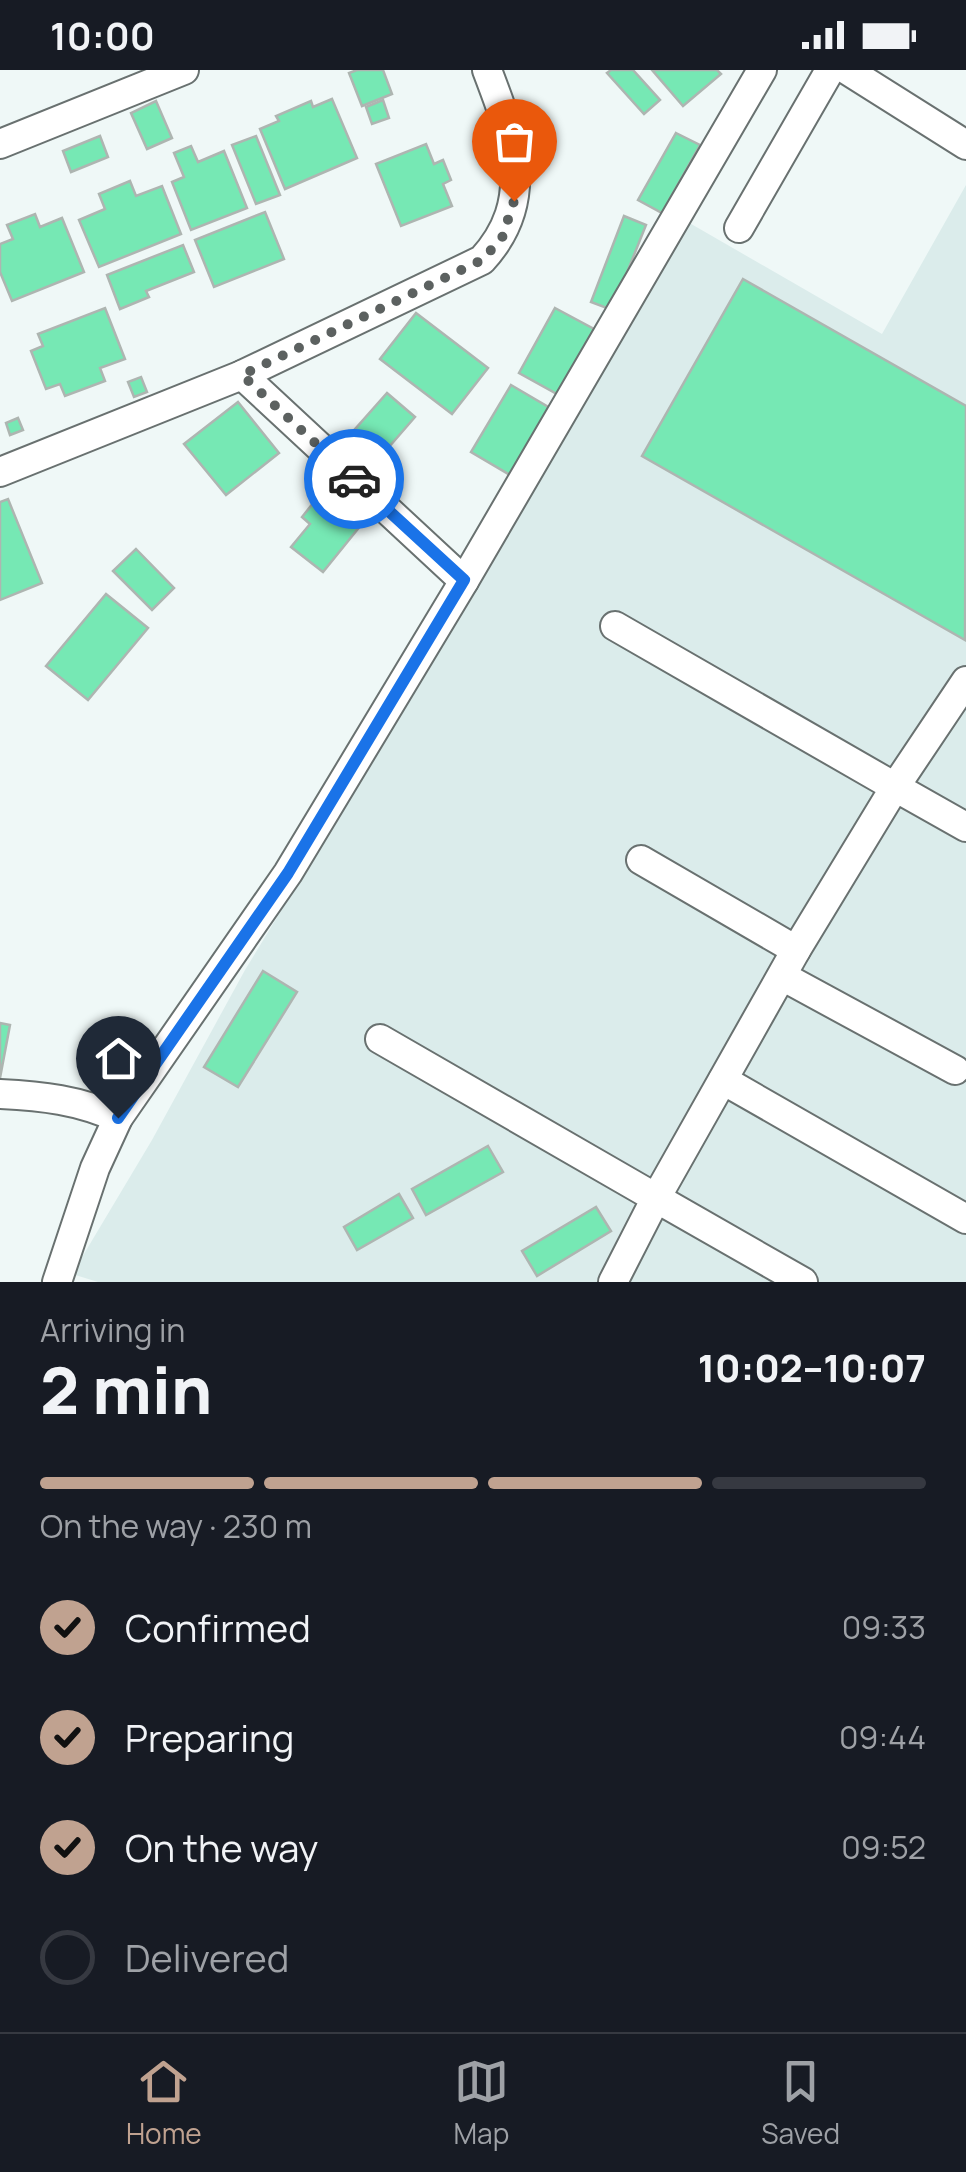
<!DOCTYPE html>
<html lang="en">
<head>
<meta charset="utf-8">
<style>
	:root { --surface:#171b24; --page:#242831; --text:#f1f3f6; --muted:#9ea1a6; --line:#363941; --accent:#c0a290 }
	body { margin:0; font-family:Manrope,sans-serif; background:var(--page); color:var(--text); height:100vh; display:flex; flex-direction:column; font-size:38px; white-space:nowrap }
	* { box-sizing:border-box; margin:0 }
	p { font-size:32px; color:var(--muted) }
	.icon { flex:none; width:55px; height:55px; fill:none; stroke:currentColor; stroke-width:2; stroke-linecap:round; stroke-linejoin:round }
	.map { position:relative; height:1212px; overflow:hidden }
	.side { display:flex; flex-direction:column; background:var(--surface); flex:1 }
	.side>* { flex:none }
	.pin { position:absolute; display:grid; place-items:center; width:85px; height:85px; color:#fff; margin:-102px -42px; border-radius:50% 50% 50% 0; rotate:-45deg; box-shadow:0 0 10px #0007 }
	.pin .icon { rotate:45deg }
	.courier { position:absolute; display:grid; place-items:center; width:100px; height:100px; margin:-50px; border:8px solid #1a73e8; border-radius:50%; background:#fff; color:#222; box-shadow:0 2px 12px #0007 }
	.head em { font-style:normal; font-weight:800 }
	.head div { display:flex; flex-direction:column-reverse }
	.head { display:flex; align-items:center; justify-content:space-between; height:170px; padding:0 40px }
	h1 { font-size:65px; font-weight:800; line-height:75px }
	.bar { display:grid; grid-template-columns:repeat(4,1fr); gap:15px 10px; align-content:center; height:120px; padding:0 40px }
	.bar i { height:12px; border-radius:8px; background:var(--line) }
	.bar .on { background:var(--accent) }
	.bar p { grid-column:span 4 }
	ol { padding:0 40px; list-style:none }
	li { display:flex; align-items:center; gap:30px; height:110px }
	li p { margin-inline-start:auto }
	li .icon { padding:10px; border-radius:50%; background:var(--accent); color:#111; stroke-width:4 }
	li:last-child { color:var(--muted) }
	li i { width:55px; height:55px; border:5px solid var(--line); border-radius:50% }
	.status { display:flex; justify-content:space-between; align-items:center; height:70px; padding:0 50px; background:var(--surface); direction:ltr }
	.status svg { height:28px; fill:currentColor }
	.menu { display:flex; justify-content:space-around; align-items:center; height:140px; border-top:2px solid var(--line); background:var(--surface); font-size:28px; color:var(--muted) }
	.menu a { display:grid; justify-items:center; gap:5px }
	.menu .on { color:var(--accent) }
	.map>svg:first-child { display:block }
	.built { fill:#dbeceb }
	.building { fill:#76e8b4; stroke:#aeb5b1; stroke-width:2.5 }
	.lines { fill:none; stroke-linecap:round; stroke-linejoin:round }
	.minor-casing { stroke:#697170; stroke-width:32 }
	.minor { stroke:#fff; stroke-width:28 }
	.done { stroke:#5c6160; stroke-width:10; stroke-dasharray:0 18 }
	.route { stroke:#1a73e8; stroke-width:12 }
</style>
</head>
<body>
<div class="status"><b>10:00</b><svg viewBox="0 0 49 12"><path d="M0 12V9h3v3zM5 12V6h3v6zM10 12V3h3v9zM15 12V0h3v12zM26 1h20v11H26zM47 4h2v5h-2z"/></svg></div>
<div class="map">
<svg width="966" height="1212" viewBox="0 0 966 1212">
	<rect width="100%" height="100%" fill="#eff8f7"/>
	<path class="built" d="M966 115V1212H98L72 1204 152 1070 245 900 446 569 686 151 882 264Z"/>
	<g class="building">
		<path d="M357 0H383L392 24 362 36 349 3Z"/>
		<path d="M611 0H633L660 30 644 44 607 3Z"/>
		<path d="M652 0H717L721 4 683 36Z"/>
		<path d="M332 29 357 88 285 119 260 59 279 51 276 46 311 31 313 37Z"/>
		<path d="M383 30 389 48 372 54 366 37Z"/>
		<path d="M156 31 172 68 147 79 131 43Z"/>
		<path d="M676 63 700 75 662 143 638 130Z"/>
		<path d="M100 66 108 87 71 102 63 81Z"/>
		<path d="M256 66 280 125 256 134 232 75Z"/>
		<path d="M426 74 434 94 443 90 451 110 443 114 452 136 401 156 376 94Z"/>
		<path d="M191 76 198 92 224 81 247 138 191 160 172 112 184 107 174 83Z"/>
		<path d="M130 111 136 126 162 116 181 164 99 197 79 150 105 139 99 124Z"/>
		<path d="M265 142 284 189 214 217 195 170Z"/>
		<path d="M35 144 40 157 62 148 84 202 12 231 0 202V174L13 169 7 155Z"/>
		<path d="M624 146 646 155 612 240 591 232Z"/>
		<path d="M183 175 194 202 146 221 149 227 120 239 107 205Z"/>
		<path d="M743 209 966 336 965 570 642 386Z"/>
		<path d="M105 238 125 289 100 298 105 311 65 326 60 314 46 319 31 281 43 276 38 264Z"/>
		<path d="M555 238 594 259 557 324 519 303Z"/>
		<path d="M416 243 488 298 452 344 380 289Z"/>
		<path d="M141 307 147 322 134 327 128 312Z"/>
		<path d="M511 315 550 338 510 405 471 382Z"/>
		<path d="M387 323 415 347 369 400 341 375Z"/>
		<path d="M238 332 279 383 226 425 184 374Z"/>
		<path d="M18 348 23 360 10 365 6 353Z"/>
		<path d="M339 418 370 444 323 502 291 477 310 454 302 447 322 422 331 428Z"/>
		<path d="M8 429 42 513 0 530V432Z"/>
		<path d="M136 479 174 518 152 540 113 501Z"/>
		<path d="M106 524 148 558 88 630 46 596Z"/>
		<path d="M263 901 297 922 238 1017 204 997Z"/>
		<path d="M0 953 10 955 0 1008Z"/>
		<path d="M488 1076 503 1102 426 1145 412 1119Z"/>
		<path d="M399 1124 413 1148 357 1180 344 1157Z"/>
		<path d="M596 1137 611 1161 537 1206 522 1181Z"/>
	</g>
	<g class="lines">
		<g class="minor-casing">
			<g id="minor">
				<path d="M847 0 966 75"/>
				<path d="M0 74 184 0"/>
				<path d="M739 158 830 0"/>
				<path d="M242 305 464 511"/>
				<path d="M0 402 242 305 482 190C537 130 513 68 487 0"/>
				<path d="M615 556 895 717 796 880 656 1128 803 1212"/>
				<path d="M966 611 895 717 966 757"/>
				<path d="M641 790 796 880"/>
				<path d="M782 906 955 1000"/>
				<path d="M380 969 656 1128 613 1212"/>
				<path d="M723 1010 966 1149"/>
				<path d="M0 1024C42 1026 79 1030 118 1048"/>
				<path d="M57 1212 95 1098 118 1048 288 803 464 511 762 0"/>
			</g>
		</g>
		<use href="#minor" class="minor"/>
	</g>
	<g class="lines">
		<path class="done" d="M354 409 242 305 482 190 502 168 514 131"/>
		<path class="route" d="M118 1048 288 803 464 510 354 409"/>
	</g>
</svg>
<div class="pin" style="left:514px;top:131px;background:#ea580c"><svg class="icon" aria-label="bag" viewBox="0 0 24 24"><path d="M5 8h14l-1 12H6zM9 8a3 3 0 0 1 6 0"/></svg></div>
<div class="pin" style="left:118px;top:1048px;background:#1f2937"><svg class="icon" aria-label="home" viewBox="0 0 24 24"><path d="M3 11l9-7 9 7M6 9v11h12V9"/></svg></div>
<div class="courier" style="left:354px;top:409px"><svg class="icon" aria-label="car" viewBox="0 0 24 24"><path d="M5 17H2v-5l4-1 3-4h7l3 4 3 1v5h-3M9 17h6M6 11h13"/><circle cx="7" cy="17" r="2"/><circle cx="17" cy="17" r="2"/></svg></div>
</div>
<section class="side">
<div class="head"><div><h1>2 min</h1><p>Arriving in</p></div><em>10:02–10:07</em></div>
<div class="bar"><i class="on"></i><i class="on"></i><i class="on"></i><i></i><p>On the way · 230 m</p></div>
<ol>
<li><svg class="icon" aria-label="check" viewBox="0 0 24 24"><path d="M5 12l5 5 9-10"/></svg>Confirmed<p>09:33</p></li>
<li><svg class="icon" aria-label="check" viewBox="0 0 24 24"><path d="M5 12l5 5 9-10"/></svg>Preparing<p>09:44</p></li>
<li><svg class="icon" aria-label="check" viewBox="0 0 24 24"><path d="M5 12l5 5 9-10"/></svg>On the way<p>09:52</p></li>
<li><i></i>Delivered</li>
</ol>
</section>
<nav class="menu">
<a class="on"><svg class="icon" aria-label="home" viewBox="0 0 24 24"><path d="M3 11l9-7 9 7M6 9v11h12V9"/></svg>Home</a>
<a><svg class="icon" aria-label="map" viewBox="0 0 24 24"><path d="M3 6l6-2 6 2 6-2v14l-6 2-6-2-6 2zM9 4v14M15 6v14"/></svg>Map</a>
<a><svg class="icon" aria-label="saved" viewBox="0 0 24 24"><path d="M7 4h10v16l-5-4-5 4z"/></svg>Saved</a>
</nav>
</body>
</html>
